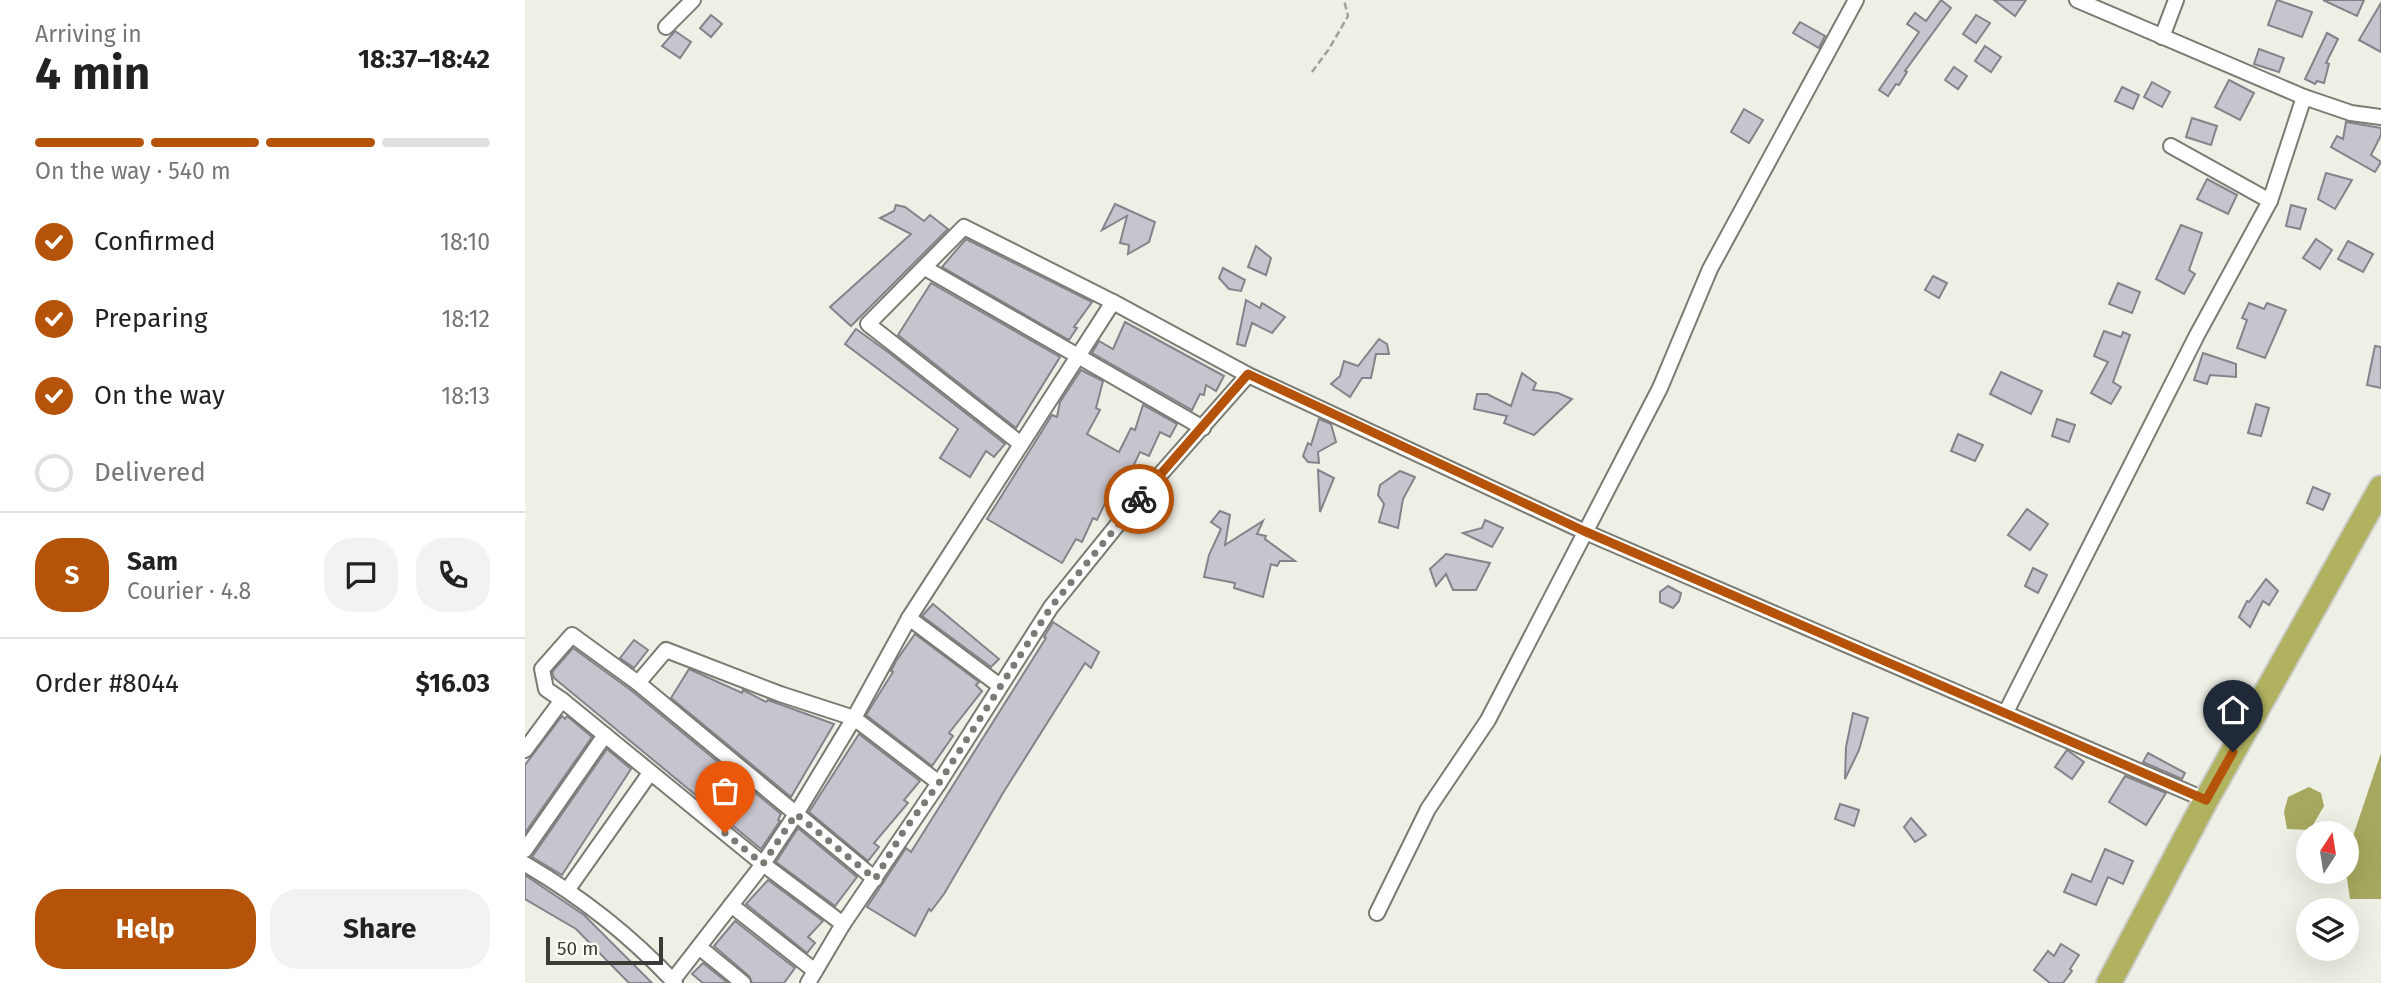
<!DOCTYPE html>
<html lang="en">
<head>
<meta charset="utf-8">
<style>
	:root { --surface:#fff; --page:#f2f2f2; --text:#222; --muted:#767676; --line:#e0e0e0; --accent:#b45309 }
	body { margin:0; font-family:"Fira Sans",sans-serif; background:var(--page); color:var(--text); height:100vh; display:flex; flex-direction:column; font-size:26px; white-space:nowrap }
	* { box-sizing:border-box; margin:0 }
	p { font-size:23px; color:var(--muted) }
	.icon { flex:none; width:38px; height:38px; fill:none; stroke:currentColor; stroke-width:2; stroke-linecap:round; stroke-linejoin:round }
	.map { position:relative; flex:1; overflow:hidden }
	.sheet { display:flex; flex-direction:column; background:var(--surface); width:525px }
	.sheet>* { flex:none }
	.needle { width:46px; rotate:12deg }
	.tools { position:absolute; left:1771px; top:821px; display:grid; gap:14px }
	.tools a { display:grid; place-items:center; width:63px; height:63px; border-radius:50%; background:var(--surface); box-shadow:0 7px 28px #0002; font-size:35px }
	.scale { position:absolute; left:21px; bottom:18px; width:117px; box-sizing:border-box; padding-left:7px; border:4px solid #3b3c38; border-top:0; font-size:19px; line-height:24px; white-space:nowrap; color:#3b3c38; -webkit-text-stroke:5px #fcfcf2; paint-order:stroke }
	.pin { position:absolute; display:grid; place-items:center; width:60px; height:60px; color:#fff; margin:-72px -30px; border-radius:50% 50% 50% 0; rotate:-45deg; box-shadow:0 0 7px #0007 }
	.pin .icon { rotate:45deg }
	.courier { position:absolute; display:grid; place-items:center; width:70px; height:70px; margin:-35px; border:5px solid #b45309; border-radius:50%; background:#fff; color:#222; box-shadow:0 2px 9px #0007 }
	.summary em { font-style:normal; font-weight:700 }
	.summary div { display:flex; flex-direction:column-reverse }
	.summary { display:flex; align-items:center; justify-content:space-between; height:119px; padding:0 35px }
	h1 { font-size:46px; font-weight:700; line-height:52px }
	.bar { display:grid; grid-template-columns:repeat(4,1fr); gap:10px 7px; align-content:center; height:84px; padding:0 35px }
	.bar i { height:9px; border-radius:5px; background:var(--line) }
	.bar .on { background:var(--accent) }
	.bar p { grid-column:span 4 }
	.line { display:flex; align-items:center; gap:18px; padding:0 35px; border-top:2px solid var(--line) }
	.line div { flex:1 }
	.round { display:grid; place-items:center; flex:none; width:74px; height:74px; border-radius:28px; background:var(--page) }
	ol { padding:0 35px; list-style:none }
	li { display:flex; align-items:center; gap:21px; height:77px }
	li p { margin-inline-start:auto }
	li .icon { padding:7px; border-radius:50%; background:var(--accent); color:#fff; stroke-width:4 }
	li:last-child { color:var(--muted) }
	li i { width:38px; height:38px; border:4px solid var(--line); border-radius:50% }
	.cta { display:flex; gap:14px; margin-top:auto; padding:14px 35px }
	.cta a { flex:1; height:80px; border-radius:28px; background:var(--accent); color:#fff; font-size:28px; font-weight:700; line-height:80px; text-align:center }
	.cta a+a { background:var(--page); color:var(--text) }
	main { display:flex; flex:1; min-height:0 }
	.map>svg:first-child { display:block }
	.water { fill:#a6a85f }
	.building { fill:#c8c4cd; stroke:#86828b; stroke-width:2 }
	.lines { fill:none; stroke-linecap:round; stroke-linejoin:round }
	.minor-casing { stroke:#7a7b72; stroke-width:18 }
	.trunk-casing { stroke:#cccccb; stroke-width:28 }
	.path { stroke:#a0a19a; stroke-width:2.5; stroke-dasharray:7 3.5; stroke-linecap:butt }
	.minor { stroke:#fff; stroke-width:14 }
	.trunk { stroke:#b0b260; stroke-width:24 }
	.done { stroke:#7a7b75; stroke-width:7; stroke-dasharray:0 12.6 }
	.route { stroke:#b45309; stroke-width:9 }
</style>
</head>
<body>
<main>
<section class="sheet">
<div class="summary"><div><h1>4 min</h1><p>Arriving in</p></div><em>18:37–18:42</em></div>
<div class="bar"><i class="on"></i><i class="on"></i><i class="on"></i><i></i><p>On the way · 540 m</p></div>
<ol>
<li><svg class="icon" aria-label="check" viewBox="0 0 24 24"><path d="M5 12l5 5 9-10"/></svg>Confirmed<p>18:10</p></li>
<li><svg class="icon" aria-label="check" viewBox="0 0 24 24"><path d="M5 12l5 5 9-10"/></svg>Preparing<p>18:12</p></li>
<li><svg class="icon" aria-label="check" viewBox="0 0 24 24"><path d="M5 12l5 5 9-10"/></svg>On the way<p>18:13</p></li>
<li><i></i>Delivered</li>
</ol>
<div class="line" style="height:126px"><b class="round" style="background:var(--accent);color:#fff">S</b><div><b>Sam</b><p>Courier · 4.8</p></div><a class="round"><svg class="icon" aria-label="chat" viewBox="0 0 24 24"><path d="M4 5h16v11H9l-5 4z"/></svg></a><a class="round"><svg class="icon" aria-label="phone" viewBox="0 0 24 24"><path d="M5 4h4l2 5-3 2q2 4 5 5l2-3 5 2v4C11 20 4 13 5 4z"/></svg></a></div>
<div class="line" style="height:91px"><div>Order #8044</div><b>$16.03</b></div>
<div class="cta"><a>Help</a><a>Share</a></div>
</section>
<div class="map">
<svg width="1856" height="983" viewBox="0 0 1856 983">
	<rect width="100%" height="100%" fill="#eeefe5"/>
	<g class="water">
		<path d="M1856 753V899H1825L1821 872 1822 854Z"/>
		<path d="M1784 787 1796 793 1799 806 1785 830 1762 829 1759 812 1763 797Z"/>
	</g>
	<g class="building">
		<path d="M1416 0 1426 8 1380 71 1382 72 1374 85 1371 84 1363 96 1354 90 1394 32 1382 24 1390 13 1401 21Z"/>
		<path d="M1469 0H1501L1490 16Z"/>
		<path d="M1752 0 1787 12 1777 37 1743 25Z"/>
		<path d="M1798 0H1839L1832 16Z"/>
		<path d="M1856 3V52L1834 40Z"/>
		<path d="M186 15 197 24 186 37 175 28Z"/>
		<path d="M1451 15 1465 23 1451 43 1438 34Z"/>
		<path d="M1275 22 1300 36 1294 48 1268 33Z"/>
		<path d="M150 31 166 42 155 58 137 46Z"/>
		<path d="M1802 33 1813 39 1801 63 1804 64 1799 83 1792 81 1790 84 1780 79Z"/>
		<path d="M1460 46 1476 57 1466 72 1450 61Z"/>
		<path d="M1734 49 1759 58 1754 72 1729 64Z"/>
		<path d="M1429 67 1442 76 1433 89 1420 80Z"/>
		<path d="M1704 80 1729 93 1715 120 1690 107Z"/>
		<path d="M1627 82 1645 92 1637 107 1619 97Z"/>
		<path d="M1597 87 1614 95 1608 109 1590 101Z"/>
		<path d="M1219 109 1238 120 1224 143 1206 132Z"/>
		<path d="M1667 118 1692 126 1686 145 1661 137Z"/>
		<path d="M1821 122 1856 128V135L1846 155 1856 162 1850 172 1806 147 1812 136 1818 139Z"/>
		<path d="M1801 173 1827 180 1810 209 1793 199Z"/>
		<path d="M1682 179 1712 195 1703 214 1672 199Z"/>
		<path d="M590 204 630 222 624 242 603 254 604 245 595 243 602 216 577 230Z"/>
		<path d="M371 205 380 207 399 221 405 215 423 229 326 326 305 307 386 234 355 218 369 211Z"/>
		<path d="M1766 205 1781 209 1775 229 1761 226Z"/>
		<path d="M1656 225 1677 233 1664 270 1670 274 1659 294 1631 279Z"/>
		<path d="M441 239 567 302 549 327 552 328 544 340 417 267Z"/>
		<path d="M1791 239 1807 250 1795 269 1778 258Z"/>
		<path d="M1823 241 1848 254 1838 272 1813 259Z"/>
		<path d="M731 246 746 258 741 275 723 267Z"/>
		<path d="M698 268 720 280 716 291 704 289 694 278Z"/>
		<path d="M1408 276 1422 283 1414 298 1400 290Z"/>
		<path d="M406 283 535 357 491 428 373 335Z"/>
		<path d="M1593 283 1615 292 1607 313 1584 304Z"/>
		<path d="M721 300 735 308 737 303 760 317 747 333 727 323 720 346 712 344Z"/>
		<path d="M1724 303 1739 309 1742 303 1761 310 1740 358 1712 348 1722 320 1717 318Z"/>
		<path d="M600 322 699 376 691 391 681 385 679 395 675 394 667 410 567 353 574 341 588 349Z"/>
		<path d="M331 329 363 352 480 444 469 457 461 451 445 477 415 458 433 429 320 344Z"/>
		<path d="M1579 331 1596 337 1598 332 1605 335 1588 382 1596 387 1586 404 1566 393 1583 362 1569 356Z"/>
		<path d="M854 339 862 344 864 354H851L846 378H837L825 397 806 384 815 376 819 361 833 366Z"/>
		<path d="M1850 346 1856 347V388L1842 385Z"/>
		<path d="M1678 353 1711 364V377L1685 375 1682 384 1669 380Z"/>
		<path d="M556 370 578 381 571 408 575 410 562 434 594 452 606 428 610 430 618 405 652 424 645 437 635 432 624 456 615 452 604 475 598 472 587 496 584 495 572 520 568 518 557 542 551 539 537 563 462 519 527 415 532 417 535 402Z"/>
		<path d="M1476 372 1517 391 1506 414 1465 394Z"/>
		<path d="M997 373 1011 383 1008 390 1033 393 1047 399 1009 435 979 423 982 416 949 409 952 394H962L986 406Z"/>
		<path d="M1731 404 1744 408 1736 436 1723 433Z"/>
		<path d="M794 419 806 424 811 442 793 452 794 463 783 462 778 456 783 443 786 445Z"/>
		<path d="M1532 419 1550 425 1544 442 1527 436Z"/>
		<path d="M1433 434 1458 445 1450 461 1426 451Z"/>
		<path d="M793 470 809 478 795 512Z"/>
		<path d="M875 471 890 477 878 499 873 528 854 522 859 504 853 495 855 485Z"/>
		<path d="M1788 487 1805 494 1798 510 1782 503Z"/>
		<path d="M1502 509 1523 524 1505 550 1483 535Z"/>
		<path d="M695 511 705 515 700 545 738 521 732 534 741 536 740 539 770 561H755L752 566 746 564 738 597 709 588 710 583 679 577 684 555 696 529 686 522Z"/>
		<path d="M960 520 978 528 967 547 938 533 957 528Z"/>
		<path d="M921 554 965 563 951 590H928L921 574 911 586 905 569Z"/>
		<path d="M1508 568 1522 575 1513 593 1500 586Z"/>
		<path d="M1741 579 1753 591 1744 605 1738 601 1725 627 1714 617 1722 601 1724 602Z"/>
		<path d="M1143 586 1156 593 1154 601 1148 608 1135 602V592Z"/>
		<path d="M408 604 474 659 466 667 397 616Z"/>
		<path d="M528 622 574 652 566 668 560 663 478 793 419 894 406 911 404 909 390 936 342 907 381 848 386 852 521 638 519 637Z"/>
		<path d="M390 634 454 682 451 685 457 691 424 733 428 736 407 766 341 715 368 672 366 671 371 661Z"/>
		<path d="M109 640 123 650 109 668 95 658Z"/>
		<path d="M48 648 107 691 256 814 253 820 255 821 236 849 29 678 27 672Z"/>
		<path d="M164 669 217 693 218 690 241 702 243 700 309 724 266 797 146 698Z"/>
		<path d="M1328 713 1343 718 1334 750 1320 779 1321 747Z"/>
		<path d="M37 716 40 719 42 716 67 737 0 833V765Z"/>
		<path d="M334 734 395 781 379 800 383 803 349 843 354 847 343 861 284 812Z"/>
		<path d="M82 749 106 769 37 875 7 857Z"/>
		<path d="M1542 750 1559 762 1547 779 1530 767Z"/>
		<path d="M1623 753 1660 773 1657 779 1618 762Z"/>
		<path d="M1600 776 1641 793 1621 825 1584 802Z"/>
		<path d="M1315 804 1334 810 1329 826 1310 819Z"/>
		<path d="M1386 818 1401 835 1390 842 1379 827Z"/>
		<path d="M273 828 332 877 310 906 251 862Z"/>
		<path d="M1580 849 1608 861 1598 884 1583 877 1571 905 1539 892 1547 874 1566 882Z"/>
		<path d="M0 875 59 915 127 983H104L51 929 0 899Z"/>
		<path d="M243 880 298 921 283 937 290 943 282 953 221 904Z"/>
		<path d="M210 921 270 968 259 983H227L224 976 189 946Z"/>
		<path d="M1536 944 1554 955 1545 969 1547 971 1538 983H1525L1509 970 1523 951 1529 956Z"/>
		<path d="M178 963 203 983H178L167 974Z"/>
	</g>
	<g class="lines">
		<g class="minor-casing">
			<g id="minor">
				<path d="M1552 0 1779 97 1826 113 1856 117"/>
				<path d="M141 27 168 0"/>
				<path d="M1637 37 1651 0"/>
				<path d="M1646 146 1745 201"/>
				<path d="M400 268 678 428"/>
				<path d="M496 444 343 324 439 227 588 302 723 375 1058 531 1681 800"/>
				<path d="M384 618 475 686"/>
				<path d="M37 700 21 689 17 669 47 635 113 683"/>
				<path d="M1481 712 1672 335 1745 201 1779 97"/>
				<path d="M0 750 37 700 238 864 318 924"/>
				<path d="M0 850 80 735"/>
				<path d="M0 864C55 896 106 936 150 983"/>
				<path d="M350 879 113 683 141 650 255 694 329 718 414 783"/>
				<path d="M43 889 125 773"/>
				<path d="M206 905 290 971"/>
				<path d="M852 913 903 809 963 720 1135 388 1185 269 1331 0"/>
				<path d="M174 947 218 983"/>
				<path d="M148 980 238 864 271 814 329 718 384 618 588 302"/>
				<path d="M283 983 318 924 414 783 526 607 610 503 723 375"/>
			</g>
		</g>
		<g class="trunk-casing">
			<path id="trunk" d="M1584 983 1681 800 1856 488"/>
		</g>
		<path class="path" d="M787 72 804 49 823 16 819 0"/>
		<use href="#minor" class="minor"/>
		<use href="#trunk" class="trunk"/>
	</g>
	<g class="lines">
		<path class="done" d="M200 833 238 864 271 814 350 879 378 832 414 783 526 607 614 499"/>
		<path class="route" d="M614 499 723 374 1059 531 1681 800 1708 752"/>
	</g>
</svg>
<div class="tools">
<a><svg class="needle" viewBox="-14 -14 28 28"><path d="M0-13l5 13h-10z" fill="#e53935"/><path d="M0 13l5-13h-10z" fill="#767676"/></svg></a>
<a><svg class="icon" aria-label="layers" viewBox="0 0 24 24"><path d="M12 4l9 5-9 5-9-5zM3 14l9 5 9-5"/></svg></a>
</div>
<div class="scale">50 m</div>
<div class="pin" style="left:200px;top:833px;background:#ea580c"><svg class="icon" aria-label="bag" viewBox="0 0 24 24"><path d="M5 8h14l-1 12H6zM9 8a3 3 0 0 1 6 0"/></svg></div>
<div class="pin" style="left:1708px;top:752px;background:#1f2937"><svg class="icon" aria-label="home" viewBox="0 0 24 24"><path d="M3 11l9-7 9 7M6 9v11h12V9"/></svg></div>
<div class="courier" style="left:614px;top:499px"><svg class="icon" aria-label="bike" viewBox="0 0 24 24"><circle cx="6" cy="16" r="4"/><circle cx="18" cy="16" r="4"/><path d="M6 16l4-8h5l3 8M10 8l3 8H6M13 5h3"/></svg></div>
</div>
</main>
</body>
</html>
